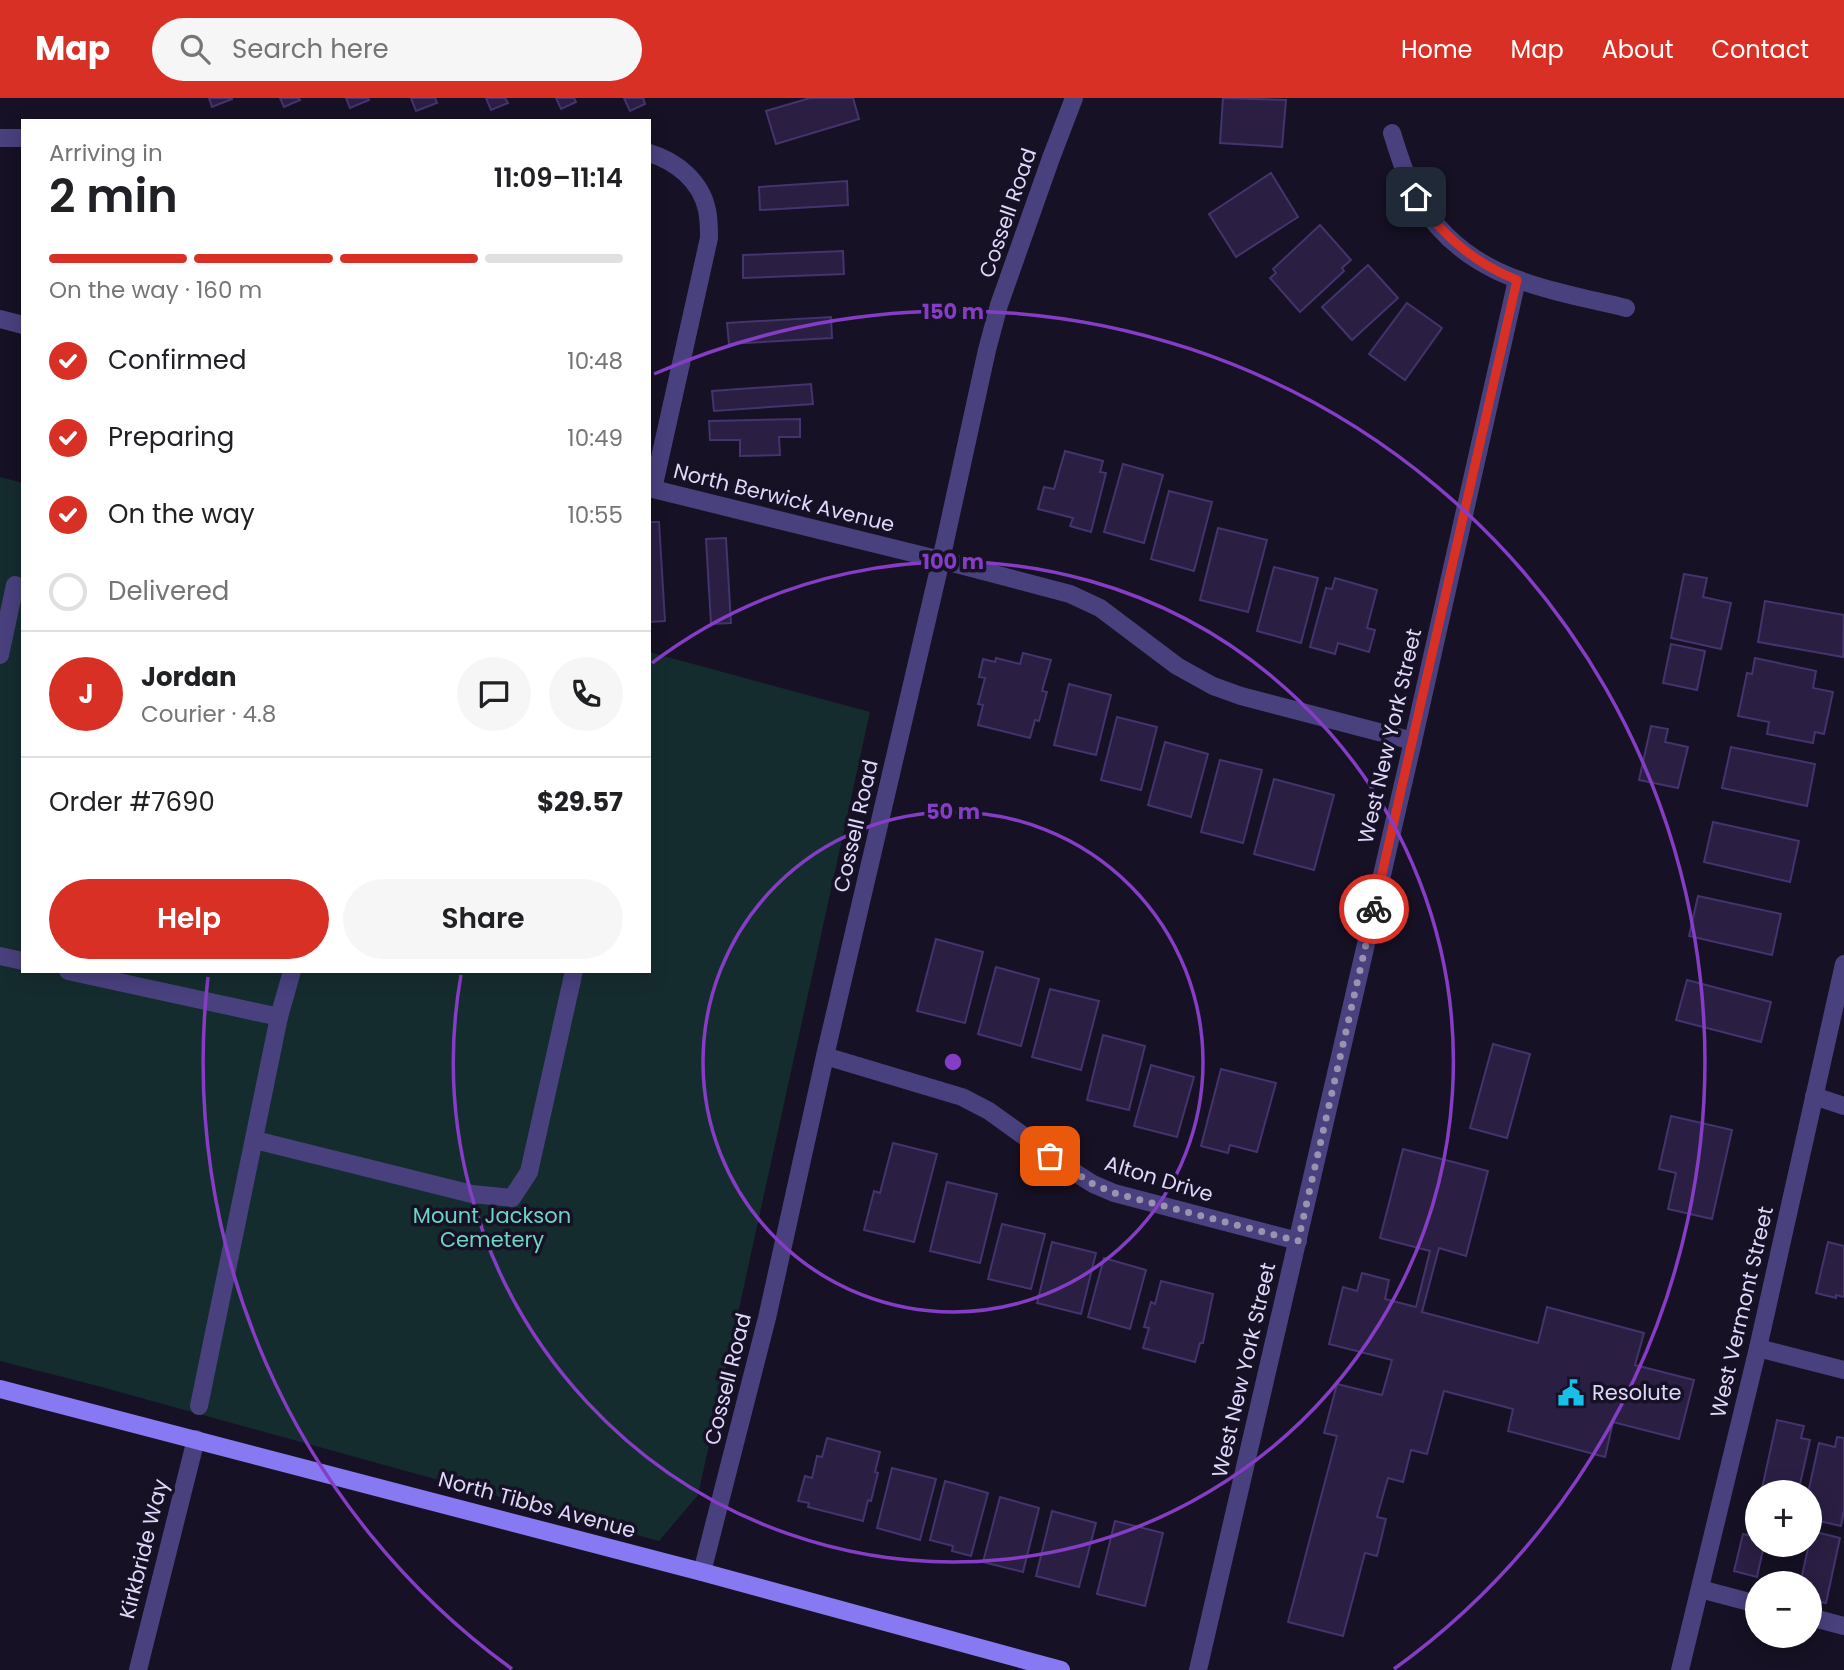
<!DOCTYPE html>
<html lang="en">
<head>
<meta charset="utf-8">
<style>
	:root { --surface:#fff; --page:#f6f6f6; --text:#202124; --muted:#757577; --line:#e0e0e0; --accent:#d93025 }
	body { margin:0; font-family:Poppins,sans-serif; background:var(--page); color:var(--text); height:100vh; display:flex; flex-direction:column; font-size:26px; white-space:nowrap }
	* { box-sizing:border-box; margin:0 }
	p { font-size:23px; color:var(--muted) }
	.icon { flex:none; width:38px; height:38px; fill:none; stroke:currentColor; stroke-width:2; stroke-linecap:round; stroke-linejoin:round }
	.map { position:relative; flex:1; overflow:hidden }
	.details { position:absolute; left:21px; top:21px; width:630px; height:854px; display:flex; flex-direction:column; background:var(--surface); border-radius:0px; box-shadow:0 4px 18px #0003 }
	.details>* { flex:none }
	.controls { position:absolute; left:1745px; top:1382px; display:grid; gap:14px }
	.controls a { display:grid; place-items:center; width:77px; height:77px; border-radius:50%; background:var(--surface); box-shadow:0 4px 18px #0003; font-size:35px }
	.pin { position:absolute; display:grid; place-items:center; width:60px; height:60px; color:#fff; margin:-30px; border-radius:14px; box-shadow:0 4px 10px #0006 }
	.courier { position:absolute; display:grid; place-items:center; width:70px; height:70px; margin:-35px; border:5px solid #d93025; border-radius:50%; background:#fff; color:#222; box-shadow:0 2px 9px #0007 }
	.overview em { font-style:normal; font-weight:600 }
	.overview div { display:flex; flex-direction:column-reverse }
	.overview { display:flex; align-items:center; justify-content:space-between; height:119px; padding:0 28px }
	h1 { font-size:46px; font-weight:600; line-height:52px }
	.bar { display:grid; grid-template-columns:repeat(4,1fr); gap:10px 7px; align-content:center; height:84px; padding:0 28px }
	.bar i { height:9px; border-radius:5px; background:var(--line) }
	.bar .current { background:var(--accent) }
	.bar p { grid-column:span 4 }
	.line { display:flex; align-items:center; gap:18px; padding:0 28px; border-top:2px solid var(--line) }
	.line div { flex:1 }
	.round { display:grid; place-items:center; flex:none; width:74px; height:74px; border-radius:37px; background:var(--page) }
	ol { padding:0 28px; list-style:none }
	li { display:flex; align-items:center; gap:21px; height:77px }
	li p { margin-inline-start:auto }
	li .icon { padding:7px; border-radius:50%; background:var(--accent); color:#fff; stroke-width:4 }
	li:last-child { color:var(--muted) }
	li i { width:38px; height:38px; border:4px solid var(--line); border-radius:50% }
	.button { display:flex; gap:14px; margin-top:auto; padding:14px 28px }
	.button a { flex:1; height:80px; border-radius:42px; background:var(--accent); color:#fff; font-size:28px; font-weight:600; line-height:80px; text-align:center }
	.button a+a { background:var(--page); color:var(--text) }
	header { display:flex; align-items:center; gap:42px; box-sizing:border-box; height:98px; padding:0 35px; background:var(--accent); color:#fff }
	header strong { font-size:33px }
	nav { display:flex; gap:38px; margin-inline-start:auto; font-size:24px }
	.search { width:490px; height:63px; background:var(--page); display:flex; align-items:center; gap:18px; box-sizing:border-box; padding:0 24px; border-radius:38px; color:var(--muted); font-size:26px }
	.map>svg:first-child { display:block }
	.green { fill:#152c2e }
	.building { fill:#2a1f43; stroke:#44336d; stroke-width:2 }
	.lines { fill:none; stroke-linecap:round; stroke-linejoin:round }
	.lane { stroke:#49417e; stroke-width:18 }
	.street { stroke:#49417e; stroke-width:18 }
	.secondary { stroke:#8779f2; stroke-width:18 }
	.done { stroke:#9992b0; stroke-width:7; stroke-dasharray:0 12.6 }
	.route { stroke:#d93025; stroke-width:9 }
	.ring { fill:none; stroke:#853dc5; stroke-width:3.5 }
	.labels { text-anchor:middle; stroke-width:7; stroke-linejoin:round; paint-order:stroke }
	.street-label { font-size:21px; fill:#dfd8fb; stroke:#161124 }
	.park-label { font-size:21px; fill:#6bd4c4; stroke:#161124 }
	.poi-label { font-size:21px; fill:#dfd8fb; stroke:#161124; text-anchor:start }
	.centre { fill:#853dc5; stroke:#161124; stroke-width:3.5 }
	.ring-label { font-size:21px; text-anchor:middle; font-weight:bold; fill:#853dc5; stroke:#161124; stroke-width:7; stroke-linejoin:round; paint-order:stroke }
</style>
</head>
<body>
<header>
<strong>Map</strong>
<div class="search"><svg class="icon" aria-label="search" viewBox="0 0 24 24"><circle cx="10" cy="10" r="6"/><path d="M15 15l6 6"/></svg>Search here</div>
<nav><a>Home</a><a>Map</a><a>About</a><a>Contact</a></nav>
</header>
<div class="map">
<svg width="1844" height="1572" viewBox="0 0 1844 1572">
	<rect width="100%" height="100%" fill="#161124"/>
	<path class="green" d="M0 379 23 385V873H649V554L870 614 698 1397 659 1443 98 1288 0 1263Z"/>
	<g class="building">
		<path d="M209 0H232V1L212 9Z"/>
		<path d="M280 0H299L300 2 284 9Z"/>
		<path d="M346 0H368L369 2 350 10Z"/>
		<path d="M411 0H435L437 5 416 13Z"/>
		<path d="M486 0H505L508 5 491 12Z"/>
		<path d="M556 0H574L576 4 561 11Z"/>
		<path d="M624 0H643L645 6 630 13Z"/>
		<path d="M810 0H853L859 21 776 46 766 13Z"/>
		<path d="M1223 0 1286 2 1282 49 1220 45Z"/>
		<path d="M1271 75 1298 119 1236 159 1209 116Z"/>
		<path d="M847 83 848 107 760 112 759 89Z"/>
		<path d="M1320 127 1351 162 1342 170 1344 173 1300 214 1270 180 1276 175 1273 171Z"/>
		<path d="M843 153 844 176 743 180V157Z"/>
		<path d="M1368 167 1398 200 1352 242 1322 209Z"/>
		<path d="M1407 205 1442 230 1405 282 1369 256Z"/>
		<path d="M831 219 832 240 729 246 727 225Z"/>
		<path d="M811 286 813 306 714 313 712 293Z"/>
		<path d="M800 321V339H779L780 357 740 358V342H710L709 323Z"/>
		<path d="M1065 353 1103 363 1100 374 1106 375 1091 434 1070 428 1073 420 1038 411 1044 389 1054 391Z"/>
		<path d="M1123 366 1163 377 1144 445 1104 434Z"/>
		<path d="M1169 393 1212 404 1194 473 1151 461Z"/>
		<path d="M649 424H659L665 523 649 524Z"/>
		<path d="M1218 430 1267 442 1248 514 1200 502Z"/>
		<path d="M726 440 731 525 711 526 706 441Z"/>
		<path d="M1274 469 1318 480 1301 545 1257 533Z"/>
		<path d="M1684 476 1707 480 1703 499 1731 505 1721 551 1671 540Z"/>
		<path d="M1335 480 1377 492 1367 530 1375 532 1369 554 1338 545 1335 556 1310 549 1326 490 1332 491Z"/>
		<path d="M1765 503 1844 517 1843 559 1758 544Z"/>
		<path d="M1671 546 1705 553 1697 592 1663 585Z"/>
		<path d="M1023 555 1051 562 1042 593 1047 594 1039 623 1035 622 1030 640 978 627 983 607 978 606 985 580 979 579 983 561 995 564 996 560 1020 566Z"/>
		<path d="M1755 560 1816 573 1813 590 1833 594 1824 636 1815 634 1813 645 1767 636 1769 624 1738 618 1747 575 1752 576Z"/>
		<path d="M1069 586 1111 597 1096 657 1054 647Z"/>
		<path d="M1117 619 1157 629 1141 692 1101 682Z"/>
		<path d="M1651 628 1668 631 1665 644 1688 649 1678 690 1639 682Z"/>
		<path d="M1165 644 1208 656 1191 719 1148 707Z"/>
		<path d="M1731 649 1815 666 1807 708 1722 690Z"/>
		<path d="M1220 662 1262 672 1243 745 1201 734Z"/>
		<path d="M1274 681 1334 697 1314 772 1254 756Z"/>
		<path d="M1713 724 1799 743 1790 784 1704 764Z"/>
		<path d="M1698 798 1781 816 1772 857 1689 838Z"/>
		<path d="M936 841 983 854 965 925 917 913Z"/>
		<path d="M996 869 1039 881 1021 948 978 936Z"/>
		<path d="M1687 882 1771 904 1761 944 1676 922Z"/>
		<path d="M1050 891 1099 903 1081 972 1032 959Z"/>
		<path d="M1103 937 1145 948 1129 1012 1087 1002Z"/>
		<path d="M1493 946 1530 956 1507 1040 1470 1030Z"/>
		<path d="M1151 967 1194 979 1177 1039 1134 1028Z"/>
		<path d="M1221 971 1276 985 1257 1054 1230 1047 1228 1055 1201 1048Z"/>
		<path d="M1671 1018 1732 1032 1712 1121 1668 1111 1676 1075 1659 1071Z"/>
		<path d="M893 1045 937 1056 914 1144 864 1132 874 1093 880 1095Z"/>
		<path d="M1403 1051 1488 1073 1466 1158 1439 1150 1422 1214 1538 1245 1547 1209 1644 1235 1635 1267 1694 1282 1679 1341 1613 1324 1605 1359 1508 1333 1513 1311 1444 1293 1427 1356 1411 1352 1403 1384 1388 1380 1377 1419 1386 1421 1377 1458 1365 1455 1343 1538 1288 1524 1337 1338 1324 1335 1337 1286 1382 1297 1392 1262 1329 1246 1343 1189 1357 1193 1362 1175 1389 1182 1385 1201 1416 1209 1430 1153 1380 1140Z"/>
		<path d="M947 1084 997 1096 980 1165 930 1153Z"/>
		<path d="M1002 1126 1045 1136 1031 1191 988 1181Z"/>
		<path d="M1052 1144 1096 1155 1081 1216 1037 1205Z"/>
		<path d="M1828 1144 1844 1148V1199L1836 1197V1200L1816 1195Z"/>
		<path d="M1104 1160 1146 1172 1130 1231 1088 1219Z"/>
		<path d="M1161 1183 1213 1196 1203 1245H1200L1195 1264 1143 1250 1149 1230 1144 1229 1151 1204 1155 1206Z"/>
		<path d="M1777 1322 1804 1328 1801 1340 1810 1342 1798 1395H1761Z"/>
		<path d="M1837 1339 1844 1340V1412L1841 1428 1810 1421 1808 1395 1819 1345 1835 1349Z"/>
		<path d="M827 1340 880 1354 875 1374 878 1375 871 1403 868 1402 863 1423 808 1409 809 1405 798 1403 805 1378 812 1380 817 1358 822 1359Z"/>
		<path d="M892 1370 936 1381 920 1442 877 1430Z"/>
		<path d="M945 1383 988 1395 971 1458 952 1453 953 1448 930 1442Z"/>
		<path d="M1000 1399 1039 1410 1023 1474 983 1464Z"/>
		<path d="M1052 1413 1096 1425 1079 1489 1036 1478Z"/>
		<path d="M1115 1423 1163 1435 1145 1508 1097 1496Z"/>
		<path d="M1812 1433 1840 1440 1826 1505 1810 1502V1486H1800Z"/>
		<path d="M1743 1436 1757 1439V1447H1764L1757 1479 1734 1473Z"/>
	</g>
	<g class="lines">
		<g class="lane">
			<path d="M0 557 15 487"/>
			<path d="M0 858 23 863"/>
			<path d="M68 873 279 919"/>
			<path d="M1814 998 1844 1008"/>
			<path d="M255 1042 472 1096 512 1100 529 1074 574 873"/>
			<path d="M199 1308 279 919 292 873"/>
			<path d="M1700 1491 1757 1506"/>
			<path d="M1810 1519 1844 1528"/>
		</g>
		<g class="street">
			<path d="M1392 35C1399 57 1406 81 1418 101 1465 181 1544 190 1626 210"/>
			<path d="M0 40H23"/>
			<path d="M649 55C676 63 701 83 707 112 709 121 709 131 709 140L653 391"/>
			<path d="M0 221 23 227"/>
			<path d="M649 390 941 462 1070 496 1100 510 1177 568 1213 588 1241 598 1413 643"/>
			<path d="M825 958 962 999 989 1013 1071 1072 1093 1086 1114 1095 1298 1143"/>
			<path d="M1758 1250 1844 1272"/>
			<path d="M702 1474 767 1220 825 958 941 462 987 252 999 207 1051 60 1074 0"/>
			<path d="M138 1572 196 1341"/>
			<path d="M1198 1572 1413 643 1517 182"/>
			<path d="M1680 1572 1758 1250 1844 866"/>
		</g>
		<path class="secondary" d="M0 1291 702 1474 1061 1572"/>
	</g>
	<g class="lines">
		<path class="done" d="M1050 1058 1093 1086 1114 1095 1298 1143 1374 811"/>
		<path class="route" d="M1374 811 1517 182C1474 165 1442 138 1416 99"/>
	</g>
	<g class="ring">
		<circle cx="953" cy="964" r="250"/>
		<path d="M652 565A500 500 0 1 1 461 877"/>
		<path d="M512 1571A750 750 0 0 1 208 879M654 276A750 750 0 0 1 1394 1571"/>
	</g>
	<defs>
		<g id="civic-bare" transform="scale(2.1)"><path d="M-.6-6.5H3V-4.5H.6V-3L4-1V1h2V6H-6V1h2V-1L-.6-3ZM-1.2 2.5V6h2.4V2.5Z" fill="#17c0e8" stroke="#161124" stroke-width="2.5" paint-order="stroke"/></g>
	</defs>
	<g fill-rule="evenodd">
		<use href="#civic-bare" x="1571" y="1295"/>
	</g>
	<g class="labels">
		<g class="street-label">
			<text transform="translate(1008 115) rotate(-71)" y="7">Cossell Road</text>
			<text transform="translate(784 400) rotate(14)" y="7">North Berwick Avenue</text>
			<text transform="translate(1390 638) rotate(-77)" y="7">West New York Street</text>
			<text transform="translate(856 728) rotate(-77)" y="7">Cossell Road</text>
			<text transform="translate(1159 1081) rotate(17)" y="7">Alton Drive</text>
			<text transform="translate(1742 1214) rotate(-77)" y="7">West Vermont Street</text>
			<text transform="translate(1244 1272) rotate(-77)" y="7">West New York Street</text>
			<text transform="translate(728 1281) rotate(-76)" y="7">Cossell Road</text>
			<text transform="translate(537 1407) rotate(15)" y="7">North Tibbs Avenue</text>
			<text transform="translate(144 1451) rotate(-76)" y="7">Kirkbride Way</text>
		</g>
		<g class="park-label">
			<text x="492" y="1125">Mount Jackson<tspan x="492" dy="24">Cemetery</tspan></text>
		</g>
		<g class="poi-label">
			<text x="1592" y="1302">Resolute</text>
		</g>
	</g>
	<circle cx="953" cy="964" r="10" class="centre"/>
	<g class="ring-label">
		<text x="953" y="221">150 m</text>
		<text x="953" y="471">100 m</text>
		<text x="953" y="721">50 m</text>
	</g>
</svg>
<div class="controls">
<a>+</a>
<a>−</a>
</div>
<div class="pin" style="left:1050px;top:1058px;background:#ea580c"><svg class="icon" aria-label="bag" viewBox="0 0 24 24"><path d="M5 8h14l-1 12H6zM9 8a3 3 0 0 1 6 0"/></svg></div>
<div class="pin" style="left:1416px;top:99px;background:#1f2937"><svg class="icon" aria-label="home" viewBox="0 0 24 24"><path d="M3 11l9-7 9 7M6 9v11h12V9"/></svg></div>
<div class="courier" style="left:1374px;top:811px"><svg class="icon" aria-label="bike" viewBox="0 0 24 24"><circle cx="6" cy="16" r="4"/><circle cx="18" cy="16" r="4"/><path d="M6 16l4-8h5l3 8M10 8l3 8H6M13 5h3"/></svg></div>
<section class="details">
<div class="overview"><div><h1>2 min</h1><p>Arriving in</p></div><em>11:09–11:14</em></div>
<div class="bar"><i class="current"></i><i class="current"></i><i class="current"></i><i></i><p>On the way · 160 m</p></div>
<ol>
<li><svg class="icon" aria-label="check" viewBox="0 0 24 24"><path d="M5 12l5 5 9-10"/></svg>Confirmed<p>10:48</p></li>
<li><svg class="icon" aria-label="check" viewBox="0 0 24 24"><path d="M5 12l5 5 9-10"/></svg>Preparing<p>10:49</p></li>
<li><svg class="icon" aria-label="check" viewBox="0 0 24 24"><path d="M5 12l5 5 9-10"/></svg>On the way<p>10:55</p></li>
<li><i></i>Delivered</li>
</ol>
<div class="line" style="height:126px"><b class="round" style="background:var(--accent);color:#fff">J</b><div><b>Jordan</b><p>Courier · 4.8</p></div><a class="round"><svg class="icon" aria-label="chat" viewBox="0 0 24 24"><path d="M4 5h16v11H9l-5 4z"/></svg></a><a class="round"><svg class="icon" aria-label="phone" viewBox="0 0 24 24"><path d="M5 4h4l2 5-3 2q2 4 5 5l2-3 5 2v4C11 20 4 13 5 4z"/></svg></a></div>
<div class="line" style="height:91px"><div>Order #7690</div><b>$29.57</b></div>
<div class="button"><a>Help</a><a>Share</a></div>
</section>
</div>
</body>
</html>
